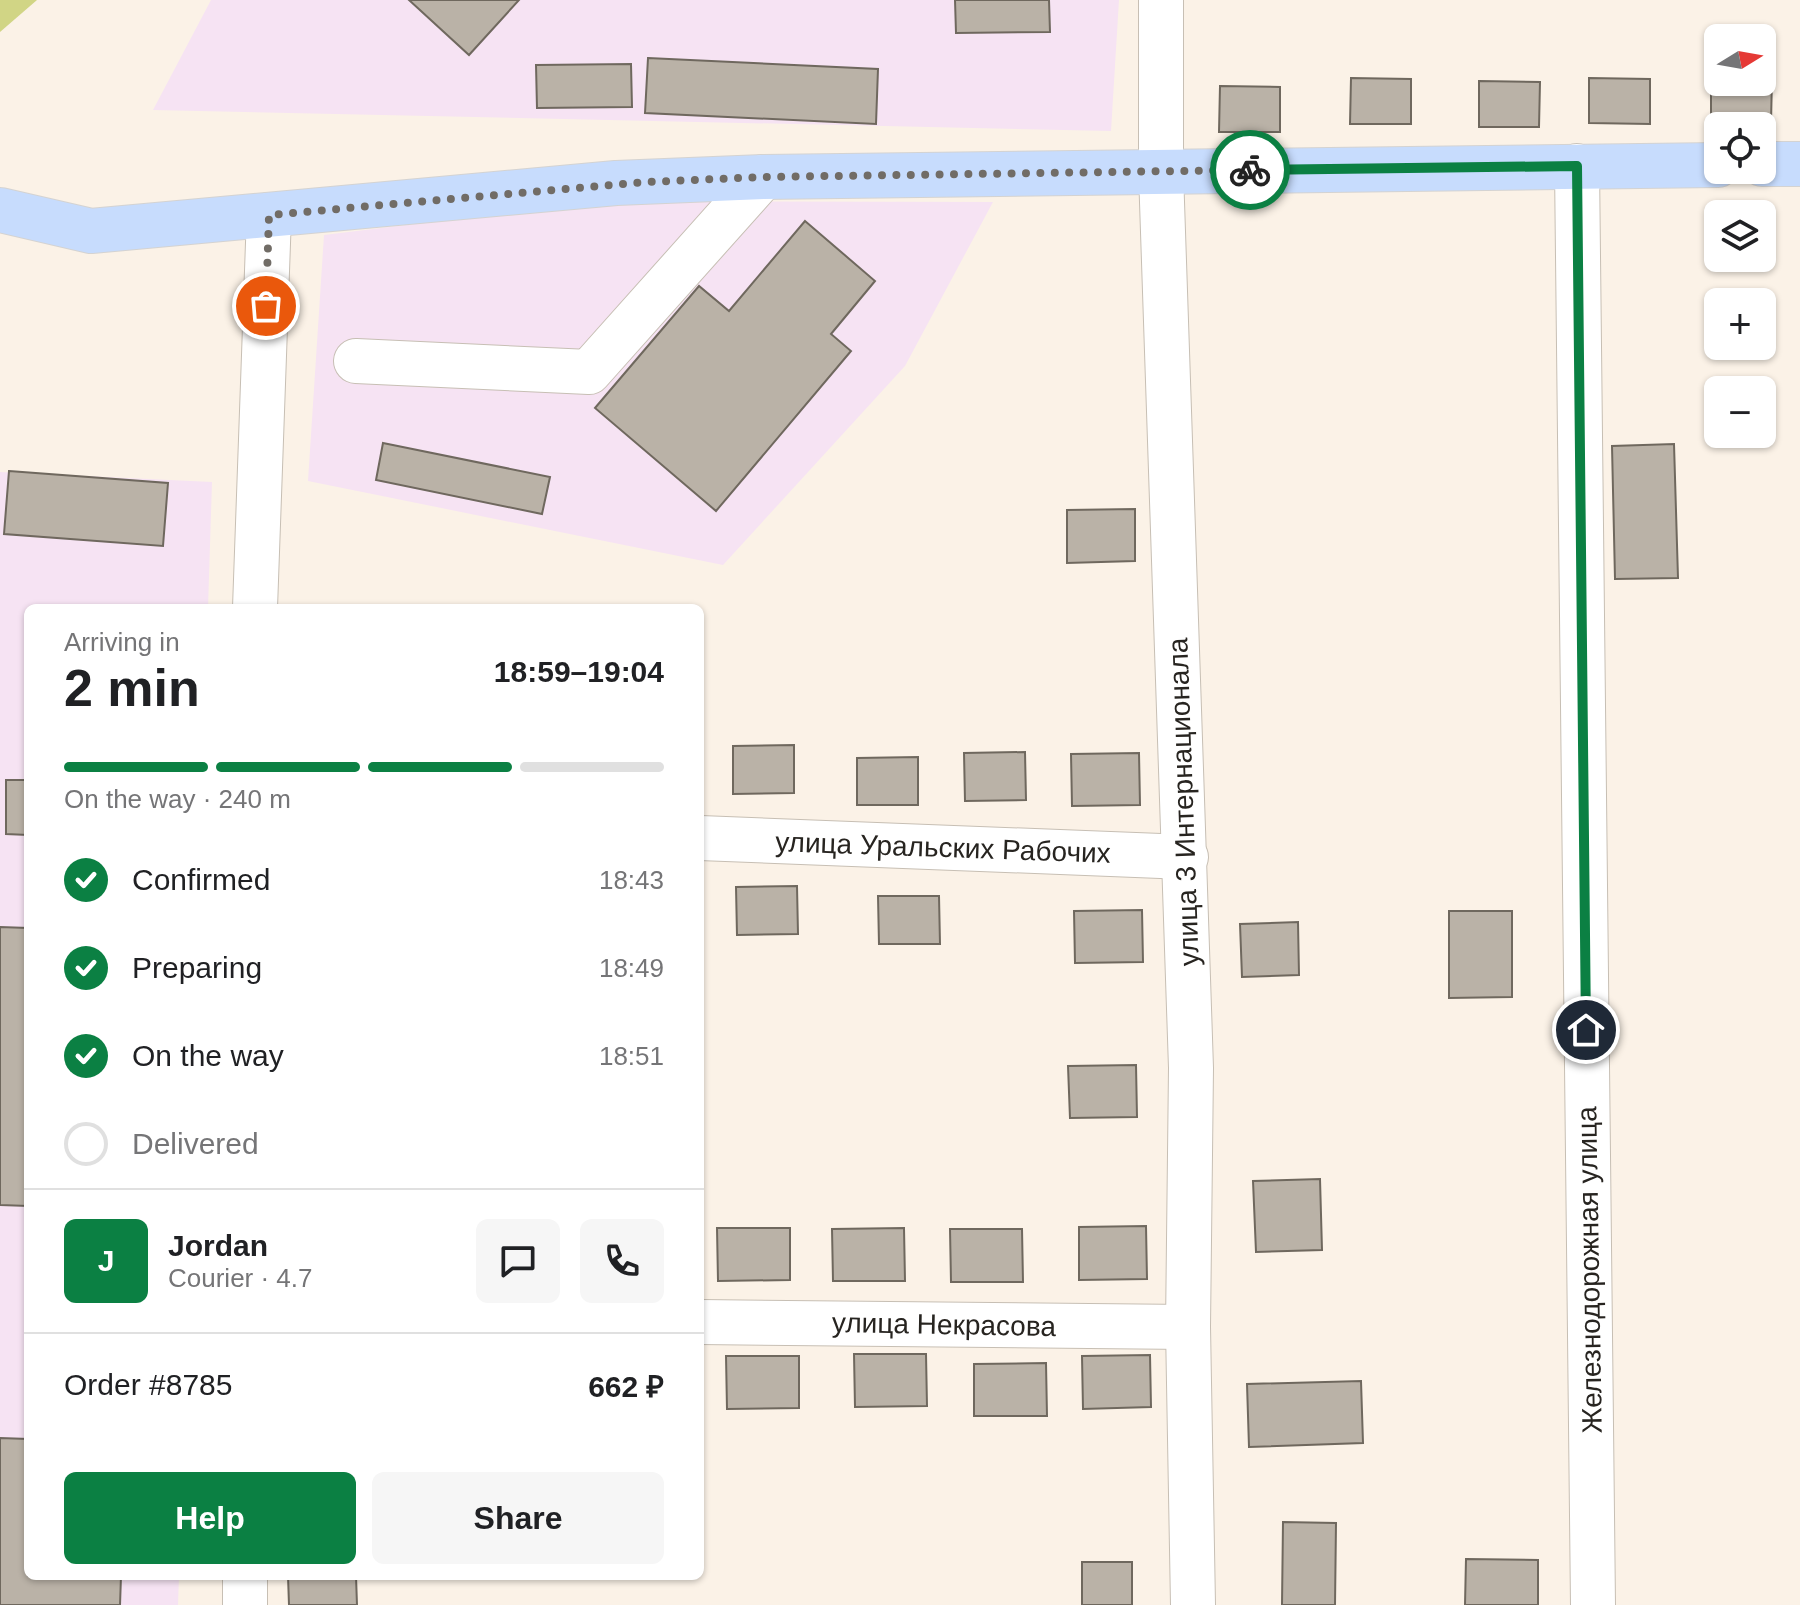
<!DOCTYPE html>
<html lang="en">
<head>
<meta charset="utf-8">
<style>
	:root { --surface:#fff; --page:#f6f6f6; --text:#202124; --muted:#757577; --line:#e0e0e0; --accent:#0b8043 }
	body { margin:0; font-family:Helvetica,sans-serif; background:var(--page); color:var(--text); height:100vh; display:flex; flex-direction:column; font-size:30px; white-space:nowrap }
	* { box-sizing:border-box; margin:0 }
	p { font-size:26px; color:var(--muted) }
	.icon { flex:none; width:44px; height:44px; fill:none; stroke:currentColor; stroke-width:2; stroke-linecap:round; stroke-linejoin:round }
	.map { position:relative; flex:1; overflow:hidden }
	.drawer { position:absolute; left:24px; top:604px; width:680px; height:976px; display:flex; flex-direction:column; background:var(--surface); border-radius:12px; box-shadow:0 2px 6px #0004 }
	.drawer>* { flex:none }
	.needle { width:52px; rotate:79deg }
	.buttons { position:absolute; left:1704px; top:24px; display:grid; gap:16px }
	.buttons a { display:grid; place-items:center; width:72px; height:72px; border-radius:12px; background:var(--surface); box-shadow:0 2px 6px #0004; font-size:40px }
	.pin { position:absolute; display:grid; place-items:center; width:68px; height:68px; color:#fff; margin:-34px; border:4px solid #fff; border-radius:50%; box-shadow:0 2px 8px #0007 }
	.courier { position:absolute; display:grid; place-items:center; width:80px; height:80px; margin:-40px; border:6px solid #0b8043; border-radius:50%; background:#fff; color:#222; box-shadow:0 2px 10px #0007 }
	.summary em { font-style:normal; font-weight:700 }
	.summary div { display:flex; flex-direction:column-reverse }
	.summary { display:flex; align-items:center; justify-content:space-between; height:136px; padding:0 40px }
	h1 { font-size:52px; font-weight:700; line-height:60px }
	.bar { display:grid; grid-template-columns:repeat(4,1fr); gap:12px 8px; align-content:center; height:96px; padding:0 40px }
	.bar i { height:10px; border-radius:6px; background:var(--line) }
	.bar .active { background:var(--accent) }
	.bar p { grid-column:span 4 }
	.line { display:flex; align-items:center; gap:20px; padding:0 40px; border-top:2px solid var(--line) }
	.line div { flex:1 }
	.round { display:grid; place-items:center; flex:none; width:84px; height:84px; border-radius:12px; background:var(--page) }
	ol { padding:0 40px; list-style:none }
	li { display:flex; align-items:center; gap:24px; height:88px }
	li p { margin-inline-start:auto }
	li .icon { padding:8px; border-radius:50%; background:var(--accent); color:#fff; stroke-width:4 }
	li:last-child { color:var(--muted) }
	li i { width:44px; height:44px; border:4px solid var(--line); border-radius:50% }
	.action { display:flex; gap:16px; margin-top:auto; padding:16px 40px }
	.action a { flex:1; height:92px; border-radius:12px; background:var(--accent); color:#fff; font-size:32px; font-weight:700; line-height:92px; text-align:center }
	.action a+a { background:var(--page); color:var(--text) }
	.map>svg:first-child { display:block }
	.industrial { fill:#f6e3f3 }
	.green { fill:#d1d585 }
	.building { fill:#bab2a7; stroke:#6f685e; stroke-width:2 }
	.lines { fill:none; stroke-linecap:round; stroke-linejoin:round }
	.minor-casing { stroke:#c7bfb4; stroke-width:46 }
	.major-casing { stroke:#d4d3d2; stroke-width:46 }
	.minor { stroke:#fff; stroke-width:44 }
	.major { stroke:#c7dcfd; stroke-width:44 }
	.done { stroke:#716c66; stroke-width:8; stroke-dasharray:0 14.4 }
	.route { stroke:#0b8043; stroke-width:10 }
	.labels { text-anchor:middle; stroke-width:6; stroke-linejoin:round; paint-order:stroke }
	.street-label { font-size:28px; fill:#272420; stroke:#fff }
</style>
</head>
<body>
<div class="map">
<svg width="1800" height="1605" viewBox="0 0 1800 1605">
	<rect width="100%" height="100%" fill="#fbf2e7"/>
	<g class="industrial">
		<path d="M211 0H1119L1111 131 153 110Z"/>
		<path d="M601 201 993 202 905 366 723 565 308 481 324 235Z"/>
		<path d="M0 472 212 482 208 608H28V1576H179L178 1605H0Z"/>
	</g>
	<path class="green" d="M0 0H37L0 32Z"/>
	<g class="building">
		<path d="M409 0H519L469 55Z"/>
		<path d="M955 0H1049L1050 32 956 33Z"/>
		<path d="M648 58 878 69 876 124 645 113Z"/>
		<path d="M631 64 632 107 537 108 536 65Z"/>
		<path d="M1711 77H1718V82H1762V78H1772L1771 123H1711Z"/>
		<path d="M1351 78 1411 79V124H1350Z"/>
		<path d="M1589 78 1650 79V124L1589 123Z"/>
		<path d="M1479 81 1540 82 1539 127H1479Z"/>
		<path d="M1220 86 1280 87V132H1219Z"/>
		<path d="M805 221 875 281 831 334 851 351 716 511 595 408 699 286 729 311Z"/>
		<path d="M383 443 550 477 542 514 376 480Z"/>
		<path d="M1674 444 1678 578 1615 579 1612 446Z"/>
		<path d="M9 471 168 483 163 546 4 534Z"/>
		<path d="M1135 509V561L1067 563V510Z"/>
		<path d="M794 745V793L733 794V746Z"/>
		<path d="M1025 752 1026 800 965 801 964 753Z"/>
		<path d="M1139 753 1140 805 1072 806 1071 754Z"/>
		<path d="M918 757V805H857V758Z"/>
		<path d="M6 780H28V835L6 834Z"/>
		<path d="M797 886 798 934 737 935 736 887Z"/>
		<path d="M878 896H939L940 944H879Z"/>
		<path d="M1142 910 1143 962 1075 963 1074 911Z"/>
		<path d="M1449 911H1512V997L1449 998Z"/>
		<path d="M1298 922 1299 975 1242 977 1240 924Z"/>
		<path d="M0 927 28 928V1206L0 1205Z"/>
		<path d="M1136 1065 1137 1117 1070 1118 1068 1066Z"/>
		<path d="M1320 1179 1322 1250 1256 1252 1253 1181Z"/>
		<path d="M1146 1226 1147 1279 1079 1280V1227Z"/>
		<path d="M717 1228H790V1280L718 1281Z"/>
		<path d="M904 1228 905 1281H833L832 1229Z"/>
		<path d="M950 1229H1022L1023 1282H951Z"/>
		<path d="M854 1354H926L927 1406 855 1407Z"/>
		<path d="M1150 1355 1151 1407 1083 1409 1082 1356Z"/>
		<path d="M726 1356H799V1408L727 1409Z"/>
		<path d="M1046 1363 1047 1416H974V1364Z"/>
		<path d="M1361 1381 1363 1443 1249 1447 1247 1384Z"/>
		<path d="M0 1438 28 1439V1576H121L120 1605H0Z"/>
		<path d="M1283 1522 1336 1523 1335 1605H1282Z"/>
		<path d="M1466 1559 1538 1560V1605H1465Z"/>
		<rect x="1082" y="1562" width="50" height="43"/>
		<path d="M288 1576H356L357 1605H289Z"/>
	</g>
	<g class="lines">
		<g class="minor-casing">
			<g id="minor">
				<path d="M1161 0V172L1191 1068 1188 1327 1193 1605"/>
				<path d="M1577 166 1593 1605"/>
				<path d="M356 361 589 372 763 177"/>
				<path d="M255 608 269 215"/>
				<path d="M700 838 1186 857"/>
				<path d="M700 1322 1188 1327"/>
				<path d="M245 1576V1605"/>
			</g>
		</g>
		<g class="major-casing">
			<g id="major">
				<path d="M1762 164H1800"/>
				<path d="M0 210 91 231 616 183 763 177 1718 165"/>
			</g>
		</g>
		<use href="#minor" class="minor"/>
		<use href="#major" class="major"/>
	</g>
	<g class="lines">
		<path class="done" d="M266 306 269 215 646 182 763 177 1250 170"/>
		<path class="route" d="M1250 170 1577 166 1586 1030"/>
	</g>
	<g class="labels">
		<g class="street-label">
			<text transform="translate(1183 802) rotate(-92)" y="10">улица 3 Интернационала</text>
			<text transform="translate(943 847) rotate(2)" y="10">улица Уральских Рабочих</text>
			<text transform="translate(1589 1270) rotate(-91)" y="10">Железнодорожная улица</text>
			<text transform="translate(944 1324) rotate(1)" y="10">улица Некрасова</text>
		</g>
	</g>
</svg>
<div class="buttons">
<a><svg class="needle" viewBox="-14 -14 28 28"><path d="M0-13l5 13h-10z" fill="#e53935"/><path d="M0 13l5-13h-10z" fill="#757577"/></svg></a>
<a><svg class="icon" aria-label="locate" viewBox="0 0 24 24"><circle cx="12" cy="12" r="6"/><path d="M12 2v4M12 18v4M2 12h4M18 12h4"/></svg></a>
<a><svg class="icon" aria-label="layers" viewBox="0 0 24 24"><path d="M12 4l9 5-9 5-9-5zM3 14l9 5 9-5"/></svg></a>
<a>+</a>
<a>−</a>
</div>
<div class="pin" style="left:266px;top:306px;background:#ea580c"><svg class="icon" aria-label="bag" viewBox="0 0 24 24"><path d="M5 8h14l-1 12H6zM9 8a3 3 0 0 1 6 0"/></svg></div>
<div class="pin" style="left:1586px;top:1030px;background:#1f2937"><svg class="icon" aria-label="home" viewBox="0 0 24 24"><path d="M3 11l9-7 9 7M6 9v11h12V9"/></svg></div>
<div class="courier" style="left:1250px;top:170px"><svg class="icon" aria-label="bike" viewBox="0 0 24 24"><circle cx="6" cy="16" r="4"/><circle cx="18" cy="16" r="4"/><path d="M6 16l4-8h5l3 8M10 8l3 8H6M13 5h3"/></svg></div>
<section class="drawer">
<div class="summary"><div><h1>2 min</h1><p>Arriving in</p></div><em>18:59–19:04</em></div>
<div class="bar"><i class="active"></i><i class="active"></i><i class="active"></i><i></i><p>On the way · 240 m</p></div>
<ol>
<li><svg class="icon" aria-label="check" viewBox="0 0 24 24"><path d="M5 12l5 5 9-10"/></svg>Confirmed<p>18:43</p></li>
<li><svg class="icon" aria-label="check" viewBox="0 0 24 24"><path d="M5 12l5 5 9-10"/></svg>Preparing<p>18:49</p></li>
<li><svg class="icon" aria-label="check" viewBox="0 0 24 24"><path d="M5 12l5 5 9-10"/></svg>On the way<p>18:51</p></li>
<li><i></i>Delivered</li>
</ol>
<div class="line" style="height:144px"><b class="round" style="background:var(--accent);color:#fff">J</b><div><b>Jordan</b><p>Courier · 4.7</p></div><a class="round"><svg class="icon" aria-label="chat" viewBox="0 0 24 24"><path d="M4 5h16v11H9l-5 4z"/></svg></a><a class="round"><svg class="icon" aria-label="phone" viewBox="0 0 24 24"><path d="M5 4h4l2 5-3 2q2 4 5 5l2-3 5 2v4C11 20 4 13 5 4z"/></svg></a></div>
<div class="line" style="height:104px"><div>Order #8785</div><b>662 ₽</b></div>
<div class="action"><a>Help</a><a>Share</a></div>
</section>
</div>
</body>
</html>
